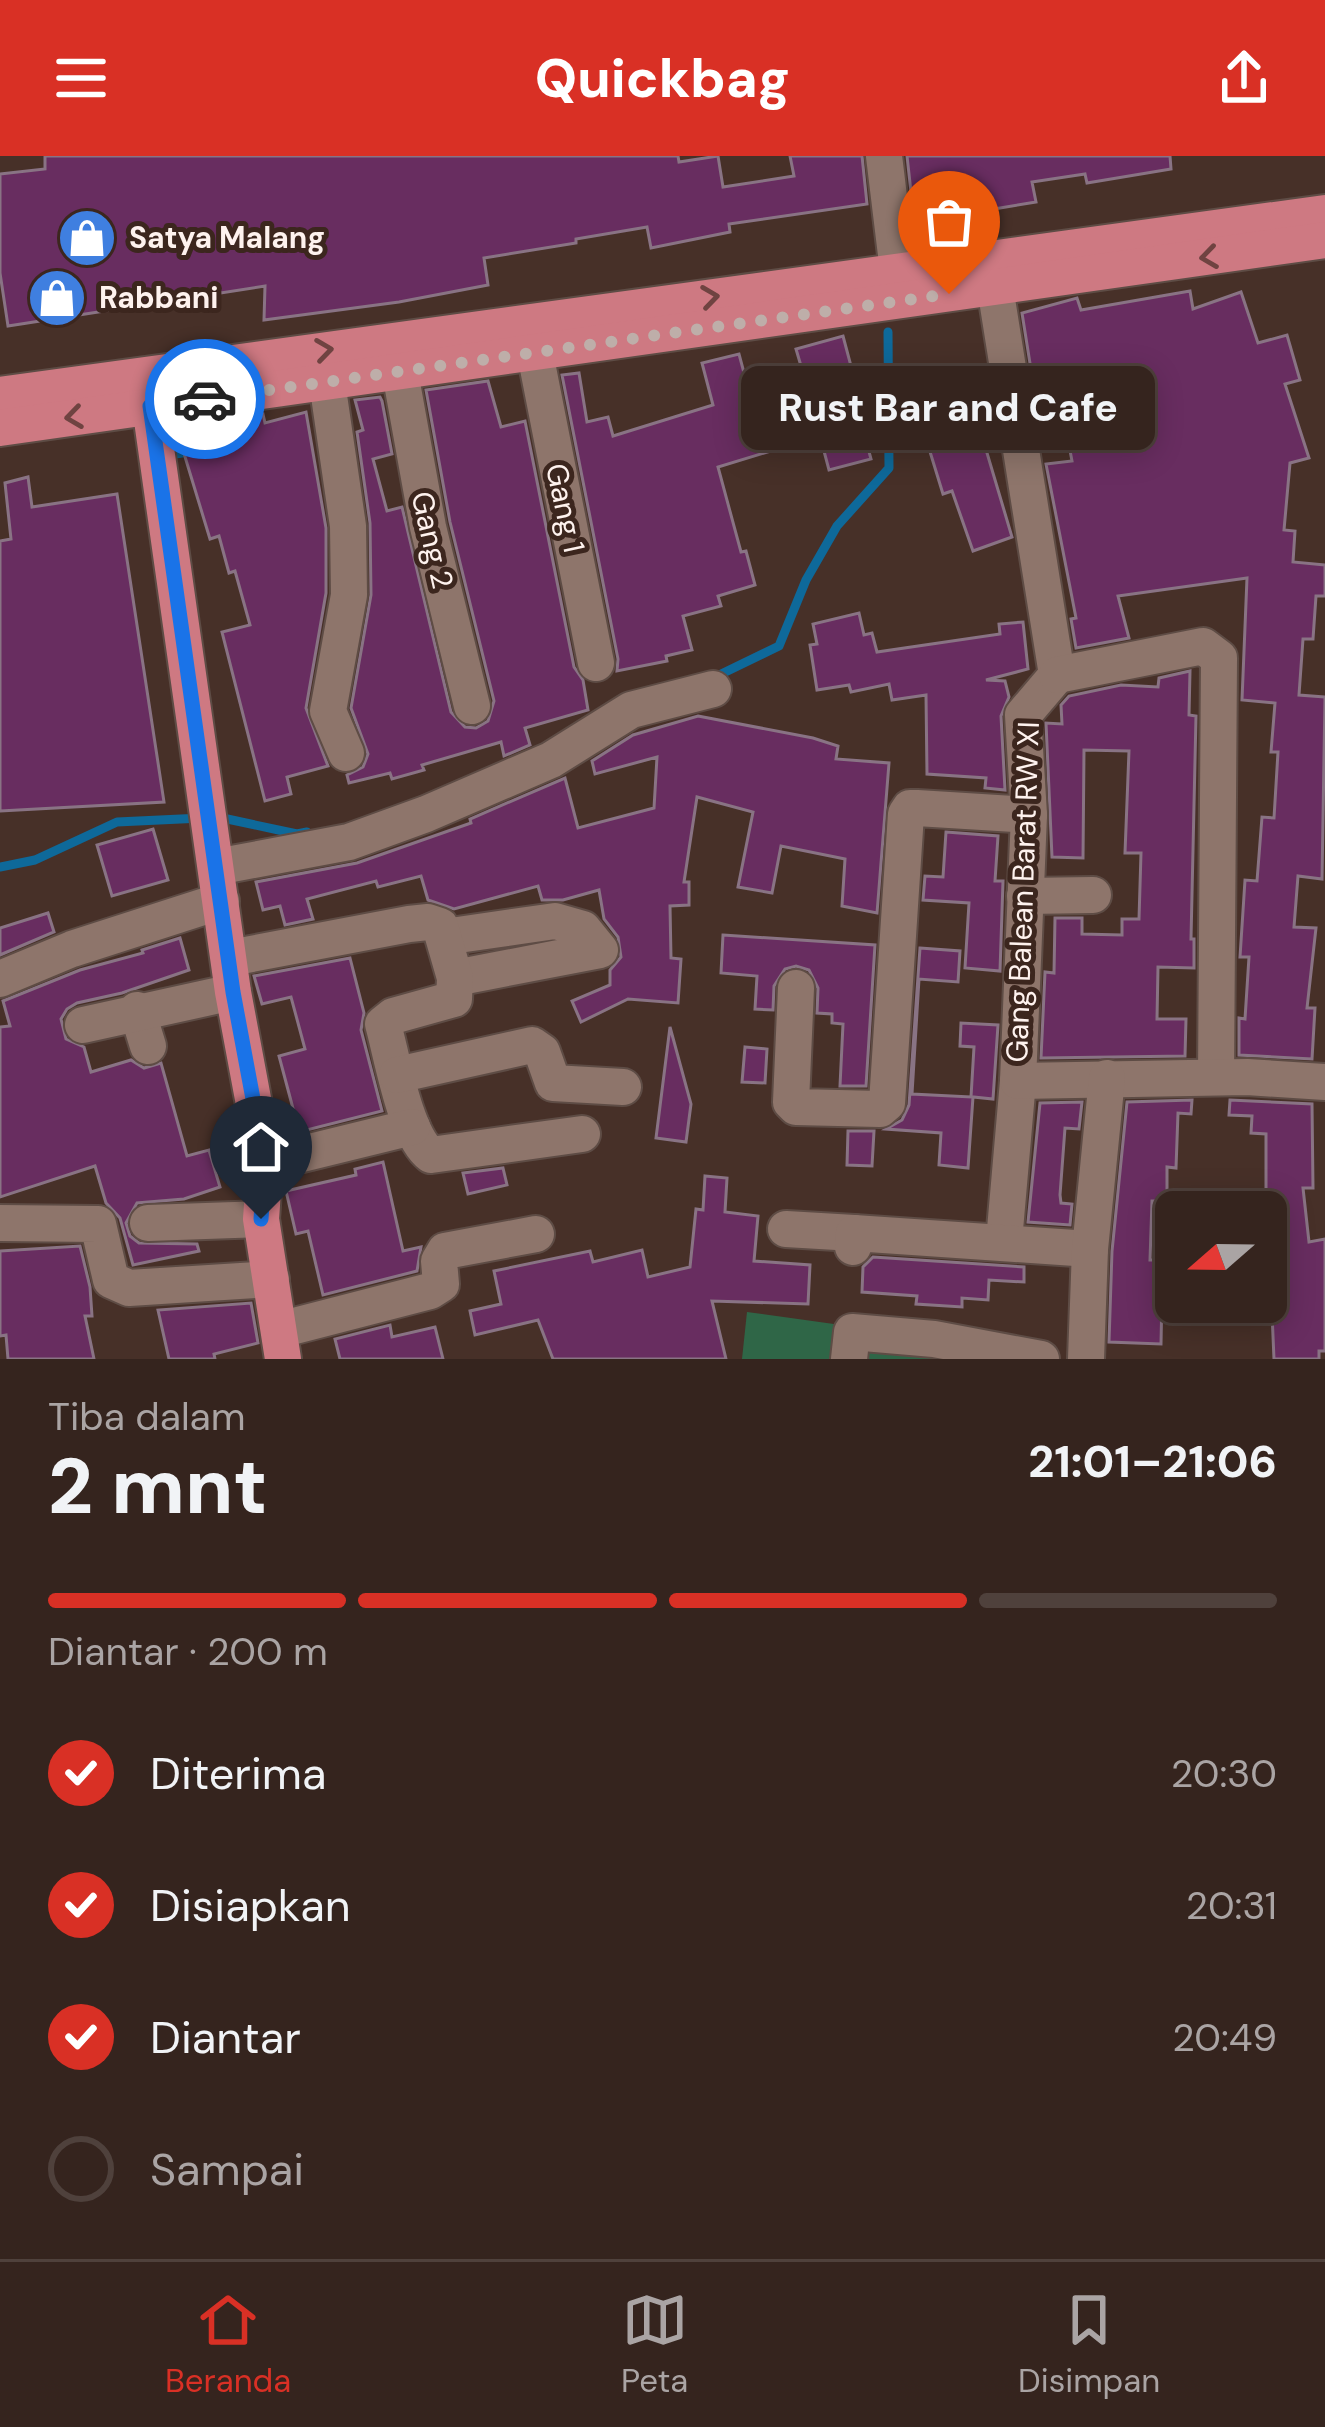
<!DOCTYPE html>
<html lang="id">
<head>
<meta charset="utf-8">
<style>
	:root { --surface:#35241e; --page:#3d2c27; --text:#f1f3f6; --muted:#aaa4a4; --line:#4f413c; --accent:#d93025 }
	body { margin:0; font-family:"DM Sans",sans-serif; background:var(--page); color:var(--text); height:100vh; display:flex; flex-direction:column; font-size:45px; white-space:nowrap }
	* { box-sizing:border-box; margin:0 }
	p { font-size:39px; color:var(--muted) }
	.icon { flex:none; width:66px; height:66px; fill:none; stroke:currentColor; stroke-width:2; stroke-linecap:round; stroke-linejoin:round }
	.map { position:relative; height:1203px; overflow:hidden }
	.sheet { display:flex; flex-direction:column; background:var(--surface); flex:1 }
	.sheet>* { flex:none }
	.needle { width:78px; rotate:250deg }
	.fabs { position:absolute; left:1155px; top:1035px; display:grid; gap:24px }
	.fabs a { display:grid; place-items:center; width:132px; height:132px; border-radius:18px; background:var(--surface); box-shadow:0 6px 30px #0003,0 0 0 3px var(--line); font-size:60px }
	.pin { position:absolute; display:grid; place-items:center; width:102px; height:102px; color:#fff; margin:-123px -51px; border-radius:50% 50% 50% 0; rotate:-45deg; box-shadow:0 0 12px #0007 }
	.pin .icon { rotate:45deg }
	.courier { position:absolute; display:grid; place-items:center; width:120px; height:120px; margin:-60px; border:9px solid #1a73e8; border-radius:50%; background:#fff; color:#222; box-shadow:0 3px 15px #0007 }
	.bubble { position:absolute; height:84px; border-radius:18px; background:var(--surface); box-shadow:0 6px 30px #0003,0 0 0 3px var(--line); font-size:39px; font-weight:800; line-height:84px; text-align:center }
	.summary em { font-style:normal; font-weight:800 }
	.summary div { display:flex; flex-direction:column-reverse }
	.summary { display:flex; align-items:center; justify-content:space-between; height:204px; padding:0 48px }
	h1 { font-size:78px; font-weight:800; line-height:90px }
	.bar { display:grid; grid-template-columns:repeat(4,1fr); gap:18px 12px; align-content:center; height:144px; padding:0 48px }
	.bar i { height:15px; border-radius:9px; background:var(--line) }
	.bar .selected { background:var(--accent) }
	.bar p { grid-column:span 4 }
	ol { padding:0 48px; list-style:none }
	li { display:flex; align-items:center; gap:36px; height:132px }
	li p { margin-inline-start:auto }
	li .icon { padding:12px; border-radius:50%; background:var(--accent); color:#fff; stroke-width:4 }
	li:last-child { color:var(--muted) }
	li i { width:66px; height:66px; border:6px solid var(--line); border-radius:50% }
	header { display:flex; justify-content:space-between; align-items:center; height:156px; padding:0 48px; background:var(--accent); color:#fff; font-size:54px; font-weight:800 }
	.menu { display:flex; justify-content:space-around; align-items:center; height:168px; border-top:3px solid var(--line); background:var(--surface); font-size:33px; color:var(--muted) }
	.menu a { display:grid; justify-items:center; gap:6px }
	.menu .selected { color:var(--accent) }
	.map>svg:first-child { display:block }
	.green { fill:#2f6647 }
	.lines { fill:none; stroke-linecap:round; stroke-linejoin:round }
	.stream { stroke:#0e699a; stroke-width:9 }
	.building { fill:#682d60; stroke:#897384; stroke-width:3 }
	.minor-casing { stroke:#5e4c45; stroke-width:40 }
	.major-casing { stroke:#5e4c45; stroke-width:40 }
	.minor { stroke:#8e756b; stroke-width:36 }
	.major { stroke:#ce7982; stroke-width:36 }
	.oneway { stroke:#6f4341 }
	.done { stroke:#beaea9; stroke-width:12; stroke-dasharray:0 21.6 }
	.route { stroke:#1a73e8; stroke-width:15 }
	.labels { text-anchor:middle; stroke-width:10; stroke-linejoin:round; paint-order:stroke }
	.poi-label { font-size:30px; font-weight:bold; fill:#fef2ee; stroke:#3c261e; text-anchor:start }
	.street-label { font-size:30px; fill:#fef2ee; stroke:#3c261e }
</style>
</head>
<body>
<header><svg class="icon" aria-label="menu" viewBox="0 0 24 24"><path d="M4 6h16M4 12h16M4 18h16"/></svg>Quickbag<svg class="icon" aria-label="share" viewBox="0 0 24 24"><path d="M12 15V3M7 8l5-5 5 5M5 13v7h14v-7"/></svg></header>
<div class="map">
<svg width="1325" height="1203" viewBox="0 0 1325 1203">
	<rect width="100%" height="100%" fill="#473028"/>
	<path class="green" d="M747 1156 841 1169 1011 1203H742Z"/>
	<g class="lines">
		<g class="stream">
			<path d="M175 298 182 297"/>
			<path d="M713 522 779 490 806 424 837 370 889 312 888 176"/>
			<path d="M218 661 297 678 307 676"/>
			<path d="M0 711 35 704 117 666 202 662"/>
		</g>
	</g>
	<g class="building">
		<path d="M45 0H678L679 6 718 0 723 31 794 20 790 0H862L867 48 729 68 730 76 651 92 647 71 576 83V87L484 102 488 129 399 146 264 164 265 130 8 170 0 117V18L45 13Z"/>
		<path d="M907 0H1170L1171 13 1087 27 1085 18 1032 26 1036 46 994 53 992 42 968 45 967 36 912 45Z"/>
		<path d="M1190 135 1193 153 1241 136 1258 187 1287 179 1300 224 1285 228 1309 302 1290 307 1284 374 1295 375 1293 406 1325 409V440H1316L1313 483H1303L1299 539 1325 541 1322 723 1298 720 1294 771 1316 772 1307 852H1315L1312 903 1239 899V862L1245 863 1249 801H1240L1245 724 1257 725 1262 661 1274 662 1278 596H1271L1275 547 1242 544 1247 422 1118 440 1129 482 1076 492 1071 463 1076 462 1046 308 1072 305 1064 263 1039 264 1022 157 1077 142 1081 154Z"/>
		<path d="M843 180 851 210 846 211 871 303 829 314 820 280 718 311 741 396 746 395 755 429 718 440 721 450 683 460 692 494 666 500 667 505 617 515 618 503 562 219 579 217 587 266 608 261 613 280 713 249 702 207 739 198 751 243 806 227 796 193Z"/>
		<path d="M488 225 501 271 525 265 574 511 583 524 588 554 525 572 530 589 504 600 501 586 422 609 424 614 392 623 390 617 349 627 347 619 363 611 368 598 351 552 371 439 370 367 357 276 363 274 355 244 380 241 382 245 392 298 373 303 387 355 402 351 451 556 465 571 476 572 488 565 494 545 450 366 426 234Z"/>
		<path d="M306 256 326 372V437L306 552 328 610 287 621 291 638 265 645 222 476 250 469 235 415 229 417 219 380 210 383 179 281 263 258 265 267Z"/>
		<path d="M979 270 1012 381 973 395 952 335 943 338 927 286Z"/>
		<path d="M28 321 32 351 117 338 164 646 0 655V385L11 383 5 327Z"/>
		<path d="M859 457 864 479 872 477 877 496 1000 478 999 468 1023 466 1028 513 986 524 1005 525 1009 541 1001 560 1005 634 985 632 986 622 927 618 926 539 892 544 889 528 851 536 849 529 817 534 810 489 817 488 813 468Z"/>
		<path d="M1190 515 1189 559 1196 560 1191 783H1194V812L1158 811 1157 863H1186L1185 900 1041 902 1045 816 1054 817 1055 762H1082V778L1122 779V763H1139L1141 697H1125L1129 595 1084 594 1083 702 1052 701 1046 567 1062 568 1061 549 1069 540 1121 529 1158 531 1159 522Z"/>
		<path d="M698 560 813 582 838 590 836 603 889 607 877 757 842 750 845 703 781 690 772 737 738 731 753 656 697 641 684 726H689V749L670 750 671 802 681 803 678 847 628 843 581 866 572 845 610 829V814L621 801 618 781 604 763 599 734 563 744H542L538 730 454 753 428 744 421 720 378 731 376 725 307 743 313 763 285 769 280 750 263 754 256 726 357 707 471 667 470 663 565 622 578 672 654 652 657 601 595 618 592 605 633 579Z"/>
		<path d="M153 673 168 724 112 740 97 689Z"/>
		<path d="M946 676 998 680 995 725H1003L1000 815 965 812 969 747 923 744 925 720 943 721Z"/>
		<path d="M48 757 54 776 0 799V772Z"/>
		<path d="M723 779 875 789 866 930H840L843 868 832 867V858L817 857 818 832 809 814 796 810 785 813 774 830 773 854 755 853 757 820 721 817Z"/>
		<path d="M180 782 189 814 122 837 77 847 67 853 61 863 66 883 84 891 91 916 131 904 144 912 161 907 187 1000 209 994 220 1031 184 1043 137 1047 126 1067 130 1080 139 1087 197 1088 199 1095 133 1109 120 1062 106 1047 95 1010 0 1041V871L10 870 3 845 80 814 143 797 142 794Z"/>
		<path d="M920 792 960 795 958 826 919 823 912 938 971 941 974 891 960 890 961 867 998 869 993 943 973 941 968 1012 939 1009 941 977 886 973 902 964 909 949Z"/>
		<path d="M350 802 364 857 361 874 382 955 291 978 287 962 295 960 279 900 305 893 291 841 262 848 254 820Z"/>
		<path d="M670 871 691 948 686 986 656 982Z"/>
		<path d="M745 891 767 893 765 927 742 926Z"/>
		<path d="M1192 944 1191 958 1178 957 1176 1012 1167 1011V1045H1152L1150 1104H1157L1155 1136 1162 1137 1161 1188 1109 1186 1112 1095 1127 946Z"/>
		<path d="M1230 944 1312 948 1313 1032H1303L1309 1086 1325 1083V1195H1319V1203H1274L1271 1134H1266V978L1251 977 1252 960 1229 959Z"/>
		<path d="M1082 946 1079 973 1065 972 1060 1039 1061 1047 1072 1048 1070 1069 1028 1066 1040 947Z"/>
		<path d="M848 975H874L872 1010 847 1009Z"/>
		<path d="M383 1006 403 1095 421 1091 417 1115 323 1139 308 1075 296 1078 286 1035 356 1019 355 1013Z"/>
		<path d="M503 1012 507 1029 468 1038 463 1017Z"/>
		<path d="M705 1020 727 1022 725 1056 758 1060 754 1105 810 1109 808 1148 712 1145 726 1203H553L538 1164 475 1179 470 1155 501 1148 494 1115 590 1095 593 1106 642 1094 648 1121 690 1111 696 1053 703 1054Z"/>
		<path d="M80 1090 90 1131 92 1160H85L94 1203H8L6 1179 0 1180V1095Z"/>
		<path d="M873 1101 1024 1111V1126L989 1124 988 1144 962 1142V1151L916 1148 917 1140 862 1136 863 1111Z"/>
		<path d="M251 1147 258 1187 214 1198 215 1203H169L158 1154Z"/>
		<path d="M390 1169 392 1181 435 1171 443 1203H340L335 1183Z"/>
	</g>
	<g class="lines">
		<g class="minor-casing">
			<g id="minor">
				<path d="M884 0 898 115"/>
				<path d="M995 131 1057 519 1023 559 1029 659 1018 925 1004 1085"/>
				<path d="M535 197 596 507"/>
				<path d="M400 216 428 371 472 550"/>
				<path d="M327 226 348 370 349 439 328 555 346 597"/>
				<path d="M1057 519 1203 490 1219 502 1216 921"/>
				<path d="M216 711 349 686 426 658 551 604 631 554 713 533"/>
				<path d="M1025 740 1093 739"/>
				<path d="M444 781 555 765 583 773 600 794 455 822"/>
				<path d="M230 802 409 768 428 766 440 770 455 822 454 843 393 860 383 868C392 900 405 980 431 999L582 978"/>
				<path d="M0 823 72 793 221 745"/>
				<path d="M796 832 791 946 796 951 880 953 887 947 906 658 910 652H917L1029 659"/>
				<path d="M137 854 148 890"/>
				<path d="M83 869 233 836"/>
				<path d="M397 919 532 889 542 896 553 927 623 931"/>
				<path d="M1018 925 1247 921 1325 926"/>
				<path d="M265 1007 412 971"/>
				<path d="M0 1067 98 1068 111 1124 129 1132 271 1123"/>
				<path d="M148 1067 261 1063"/>
				<path d="M786 1073 854 1077"/>
				<path d="M853 1091 854 1077 1090 1093"/>
				<path d="M279 1174 430 1135 441 1128 439 1105 445 1095 536 1078"/>
				<path d="M849 1203 852 1176 934 1183 1041 1203"/>
				<path d="M1086 1203 1090 1093 1107 922"/>
			</g>
		</g>
		<g class="major-casing">
			<g id="major">
				<path d="M0 239 1325 57"/>
				<path d="M150 250 233 836 265 1007 261 1063 283 1203"/>
				<path d="M0 272 1325 84"/>
			</g>
		</g>
		<use href="#minor" class="minor"/>
		<use href="#major" class="major"/>
	</g>
	<defs><path id="oneway-chevron" d="M-2-3.5L2.5 0L-2 3.5" fill="none" stroke-width="1.6" stroke-linecap="round" stroke-linejoin="round" transform="scale(3)"/></defs>
	<g class="oneway">
		<use href="#oneway-chevron" transform="translate(1209 101) rotate(172)"/>
		<use href="#oneway-chevron" transform="translate(710 141) rotate(-8)"/>
		<use href="#oneway-chevron" transform="translate(324 194) rotate(-8)"/>
		<use href="#oneway-chevron" transform="translate(74 261) rotate(172)"/>
	</g>
	<g class="lines">
		<path class="done" d="M205 243 949 138"/>
		<path class="route" d="M205 243 150 250 233 836 265 1007 261 1063"/>
	</g>
	<defs>
		<g id="shop-disc" transform="scale(3)"><circle r="9.5" fill="#3f7fe0" stroke="#3c261e"/><path d="M-5-2.5h2.3a2.7 3.5 0 0 1 5.4 0H5L5.5 6h-11ZM-1.5-2.5h3a1.5 2.3 0 0 0-3 0Z" fill="#fff"/></g>
	</defs>
	<g fill-rule="evenodd">
		<use href="#shop-disc" x="87" y="82"/>
		<use href="#shop-disc" x="57" y="142"/>
	</g>
	<g class="labels">
		<g class="poi-label">
			<text x="129" y="92">Satya Malang</text>
			<text x="99" y="152">Rabbani</text>
		</g>
		<g class="street-label">
			<text transform="translate(565 352) rotate(78)" y="10">Gang 1</text>
			<text transform="translate(432 384) rotate(77)" y="10">Gang 2</text>
			<text transform="translate(1023 736) rotate(-88)" y="10">Gang Balean Barat RW XI</text>
		</g>
	</g>
</svg>
<div class="fabs">
<a><svg class="needle" viewBox="-14 -14 28 28"><path d="M0-13l5 13h-10z" fill="#e53935"/><path d="M0 13l5-13h-10z" fill="#aaa4a4"/></svg></a>
</div>
<div class="pin" style="left:949px;top:138px;background:#ea580c"><svg class="icon" aria-label="bag" viewBox="0 0 24 24"><path d="M5 8h14l-1 12H6zM9 8a3 3 0 0 1 6 0"/></svg></div>
<div class="pin" style="left:261px;top:1063px;background:#1f2937"><svg class="icon" aria-label="home" viewBox="0 0 24 24"><path d="M3 11l9-7 9 7M6 9v11h12V9"/></svg></div>
<div class="courier" style="left:205px;top:243px"><svg class="icon" aria-label="car" viewBox="0 0 24 24"><path d="M5 17H2v-5l4-1 3-4h7l3 4 3 1v5h-3M9 17h6M6 11h13"/><circle cx="7" cy="17" r="2"/><circle cx="17" cy="17" r="2"/></svg></div>
<div class="bubble" style="left:741px;top:210px;width:414px">Rust Bar and Cafe</div>
</div>
<section class="sheet">
<div class="summary"><div><h1>2 mnt</h1><p>Tiba dalam</p></div><em>21:01–21:06</em></div>
<div class="bar"><i class="selected"></i><i class="selected"></i><i class="selected"></i><i></i><p>Diantar · 200 m</p></div>
<ol>
<li><svg class="icon" aria-label="check" viewBox="0 0 24 24"><path d="M5 12l5 5 9-10"/></svg>Diterima<p>20:30</p></li>
<li><svg class="icon" aria-label="check" viewBox="0 0 24 24"><path d="M5 12l5 5 9-10"/></svg>Disiapkan<p>20:31</p></li>
<li><svg class="icon" aria-label="check" viewBox="0 0 24 24"><path d="M5 12l5 5 9-10"/></svg>Diantar<p>20:49</p></li>
<li><i></i>Sampai</li>
</ol>
</section>
<nav class="menu">
<a class="selected"><svg class="icon" aria-label="home" viewBox="0 0 24 24"><path d="M3 11l9-7 9 7M6 9v11h12V9"/></svg>Beranda</a>
<a><svg class="icon" aria-label="map" viewBox="0 0 24 24"><path d="M3 6l6-2 6 2 6-2v14l-6 2-6-2-6 2zM9 4v14M15 6v14"/></svg>Peta</a>
<a><svg class="icon" aria-label="saved" viewBox="0 0 24 24"><path d="M7 4h10v16l-5-4-5 4z"/></svg>Disimpan</a>
</nav>
</body>
</html>
